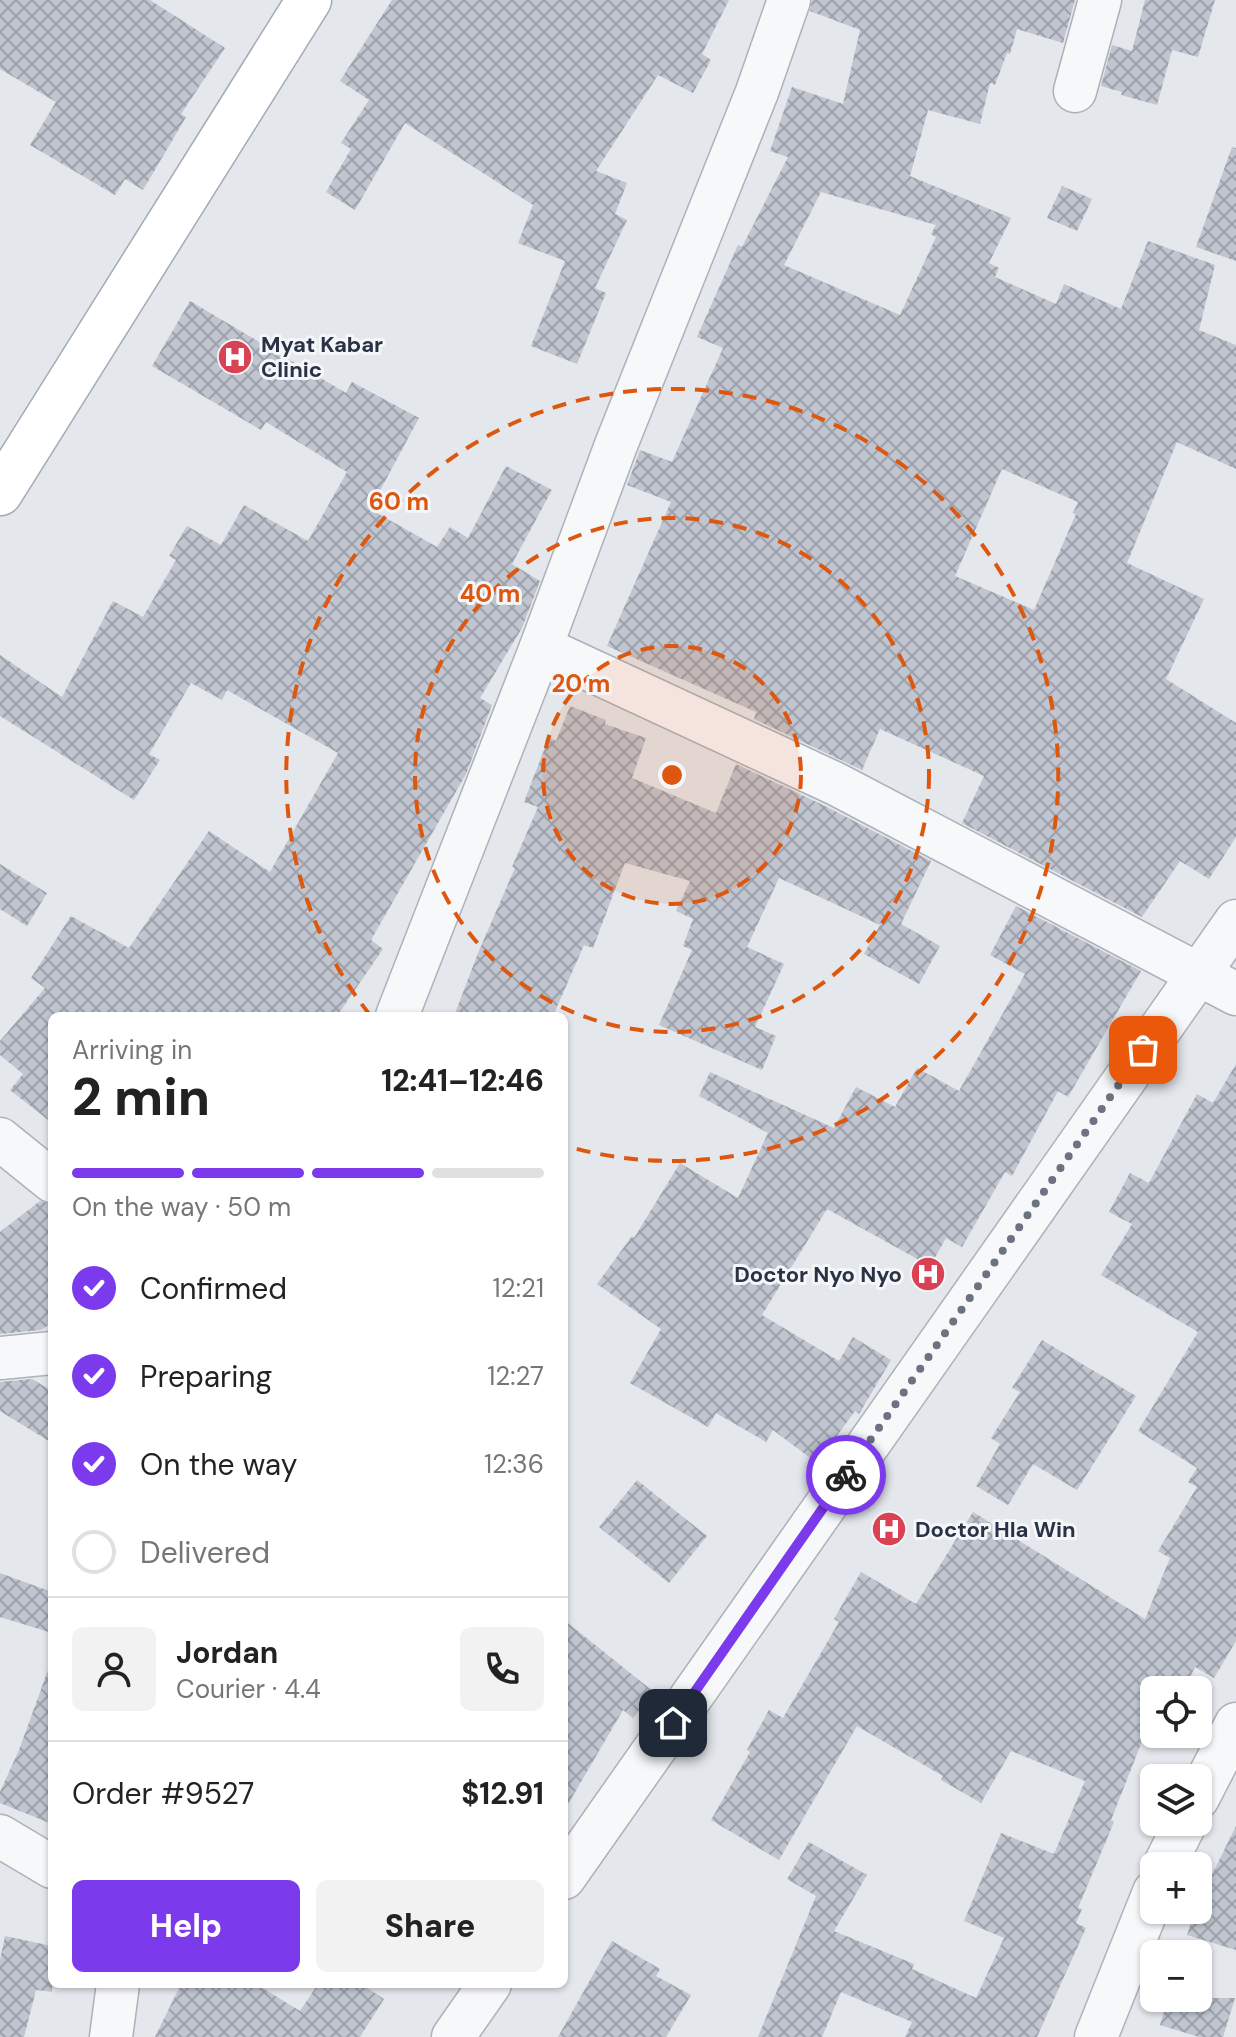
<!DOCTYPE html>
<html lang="en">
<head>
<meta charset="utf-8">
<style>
	:root { --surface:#fff; --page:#f2f2f2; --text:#222; --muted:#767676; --line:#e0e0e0; --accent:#7c3aed }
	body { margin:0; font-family:"DM Sans",sans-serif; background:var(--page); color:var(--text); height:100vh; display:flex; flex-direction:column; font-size:30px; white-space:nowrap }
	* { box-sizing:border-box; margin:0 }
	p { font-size:26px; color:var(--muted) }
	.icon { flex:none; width:44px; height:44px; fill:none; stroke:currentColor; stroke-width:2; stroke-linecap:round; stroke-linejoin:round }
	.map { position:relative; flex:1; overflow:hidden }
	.sheet { position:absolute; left:48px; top:1012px; width:520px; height:976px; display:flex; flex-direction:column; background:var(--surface); border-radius:12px; box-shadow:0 2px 6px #0004 }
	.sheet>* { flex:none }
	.controls { position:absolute; left:1140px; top:1676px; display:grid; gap:16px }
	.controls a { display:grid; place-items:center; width:72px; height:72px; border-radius:12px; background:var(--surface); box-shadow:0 2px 6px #0004; font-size:40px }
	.pin { position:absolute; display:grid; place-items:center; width:68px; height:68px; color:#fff; margin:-34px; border-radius:16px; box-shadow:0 4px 12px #0006 }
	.courier { position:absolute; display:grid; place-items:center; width:80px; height:80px; margin:-40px; border:6px solid #7c3aed; border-radius:50%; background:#fff; color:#222; box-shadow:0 2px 10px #0007 }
	.head em { font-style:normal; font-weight:800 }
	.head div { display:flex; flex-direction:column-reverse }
	.head { display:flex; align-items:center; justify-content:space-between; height:136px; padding:0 24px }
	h1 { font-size:52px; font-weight:800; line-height:60px }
	.bar { display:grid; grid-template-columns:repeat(4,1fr); gap:12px 8px; align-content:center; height:96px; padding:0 24px }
	.bar i { height:10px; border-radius:6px; background:var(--line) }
	.bar .current { background:var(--accent) }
	.bar p { grid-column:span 4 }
	.line { display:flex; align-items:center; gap:20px; padding:0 24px; border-top:2px solid var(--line) }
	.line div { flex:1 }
	.round { display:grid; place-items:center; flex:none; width:84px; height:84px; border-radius:12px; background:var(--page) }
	ol { padding:0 24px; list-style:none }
	li { display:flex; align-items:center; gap:24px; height:88px }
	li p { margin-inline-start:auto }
	li .icon { padding:8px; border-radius:50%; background:var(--accent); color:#fff; stroke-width:4 }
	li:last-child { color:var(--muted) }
	li i { width:44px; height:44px; border:4px solid var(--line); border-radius:50% }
	.button { display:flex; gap:16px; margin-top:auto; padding:16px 24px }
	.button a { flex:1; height:92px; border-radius:12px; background:var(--accent); color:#fff; font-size:32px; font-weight:800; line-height:92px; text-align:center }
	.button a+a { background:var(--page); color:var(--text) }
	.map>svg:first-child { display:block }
	.building { fill:url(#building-cross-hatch); fill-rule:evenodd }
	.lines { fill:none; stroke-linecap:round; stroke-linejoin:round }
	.minor-casing { stroke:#acb1ba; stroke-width:45 }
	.primary-casing { stroke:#a2aab9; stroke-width:47 }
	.minor { stroke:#f7f8fa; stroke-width:42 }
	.primary { stroke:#fff; stroke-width:44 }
	.done { stroke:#6b7280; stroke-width:8; stroke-dasharray:0 14.4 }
	.route { stroke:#7c3aed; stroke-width:10 }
	.ring { fill:none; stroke:#de570f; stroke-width:4; stroke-dasharray:14 10 }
	.labels { text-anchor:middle; stroke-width:6; stroke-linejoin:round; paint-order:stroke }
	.poi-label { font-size:22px; font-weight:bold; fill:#2a3346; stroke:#f4f6f9; text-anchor:start }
	.centre { fill:#de570f; stroke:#f4f6f9; stroke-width:4 }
	.ring-label { font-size:24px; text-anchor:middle; font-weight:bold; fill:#de570f; stroke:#f4f6f9; stroke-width:6; stroke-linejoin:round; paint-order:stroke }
</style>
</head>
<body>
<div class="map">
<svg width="1236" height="2037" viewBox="0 0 1236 2037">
	<defs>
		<pattern id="building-cross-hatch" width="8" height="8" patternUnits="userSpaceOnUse" patternTransform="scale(2)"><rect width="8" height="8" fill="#c0c5d0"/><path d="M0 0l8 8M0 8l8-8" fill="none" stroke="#9ca1ab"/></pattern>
	</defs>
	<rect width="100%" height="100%" fill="#e4e7ec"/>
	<g class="building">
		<path d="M0 0H150L225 48 181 114 186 117 143 190 125 179 115 195 30 145 56 102 0 69Z"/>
		<path d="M392 0H729L702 54 711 60 693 93 658 75 596 171 627 183 615 214 627 220 595 288 606 293 577 364 531 346 565 261 518 243 533 205 405 123 355 210 326 192 351 149 341 143 369 100 340 81Z"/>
		<path d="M812 0H1075L1063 43 1017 29 1010 54 1007 53 995 85 990 83 980 124 928 110 910 176 1011 218 989 263 999 268 995 277 1056 304 1064 284 1121 309 1148 241 1215 265 1199 330 1236 345V469L1177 442 1127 563 1204 599 1166 679 1236 723V837L1209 879 1180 861 1142 917 962 823 984 776 880 729 862 770 754 719 756 712 607 646 671 502 627 485 640 450 672 462 723 348 697 337 738 245 742 247 788 157 770 151 792 87 843 104 860 30 810 11ZM821 192 936 225 931 234 936 237 900 315 784 265ZM1002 469 1078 502 1073 513 1076 514 1034 610 955 576Z"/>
		<path d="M1145 0H1215L1198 57 1172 50 1157 105 1121 95 1122 92 1101 86 1112 45 1132 51Z"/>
		<path d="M1232 147 1236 148V261L1196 247Z"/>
		<path d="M1062 186 1092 199 1077 231 1047 218Z"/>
		<path d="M190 301 346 393 352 382 419 418 370 509 437 547 450 527 468 538 506 466 552 490 512 564 540 581 522 628 480 698 492 705 466 774 371 940 383 949 337 1016H52V1123L10 1090 23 1074 0 1055V1041L45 988 31 978 71 916 129 948 209 831 270 872 338 753 227 690 222 700 191 683 149 754 160 760 134 800 0 716V655L62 697 113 601 143 617 176 560 169 556 187 526 221 545 244 505 308 541 347 472 266 422 261 430 152 366Z"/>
		<path d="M570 706 606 720 605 724 646 738 632 778 716 813 736 764 825 806 931 861 901 924 940 946 919 984 864 954 880 925 779 878 747 947 784 964 755 1027 776 1036 762 1070 659 1025 692 950 683 946 693 919 676 911 690 881 625 863 593 948 584 945 553 1016H454L478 953 515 868 512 867 538 807 524 802 549 737 556 741Z"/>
		<path d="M0 864 47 893 27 926 0 909Z"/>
		<path d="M1016 906 1141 971 1068 1097 1058 1091 1012 1176 1005 1172 962 1247 946 1238 930 1266 827 1209 762 1315 839 1361 853 1337 891 1360 859 1414 855 1411 817 1463 773 1430 766 1442 716 1413 708 1427 630 1383 661 1329 597 1284 632 1236 634 1238 680 1163 738 1198 768 1133 699 1096 710 1072 834 1128 856 1087 895 1107 917 1068 959 1091 1025 974 990 955Z"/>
		<path d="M1236 1064V1641L1214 1678 1195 1667 1184 1690H1154V1711L1111 1820 1114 1822 1078 1908 1082 1909 1076 1923 1086 1928 1037 2037H905L912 2022 841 1992 822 2037H758L816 1896 787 1879 809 1842 867 1875 834 1931 914 1964 912 1969 976 1998 1004 1938 964 1921 1001 1833 1054 1854 1085 1781 1011 1751 981 1803 941 1780 943 1776 857 1726 779 1860 711 1820 750 1752 747 1750 769 1710 783 1718 839 1622 834 1619 861 1572 916 1604 973 1512 1145 1619 1170 1558 1158 1551 1197 1487 1188 1482 1197 1468 1138 1431 1198 1332 1101 1275 1132 1224 1109 1212 1130 1173 1149 1183 1197 1094 1213 1103Z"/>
		<path d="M40 1201 52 1204V1323L41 1330 0 1334V1232Z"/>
		<path d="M1042 1340 1136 1396 1077 1490 1033 1464 1008 1505 976 1486 1000 1444 991 1438 1020 1392 1012 1388Z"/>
		<path d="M32 1379 52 1391V1443L0 1411V1382Z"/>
		<path d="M637 1480 707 1536 669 1583 599 1527Z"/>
		<path d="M0 1573 52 1592V1633L0 1617Z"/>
		<path d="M564 1620 654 1692 633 1718 623 1710 564 1811Z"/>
		<path d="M48 1670 52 1671V1824L0 1803V1792L19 1750Z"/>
		<path d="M1236 1826V1950L1187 1935 1195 1910H1198V1903Z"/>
		<path d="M5 1936 52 1946V1992L36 1990 24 2037H0V1960Z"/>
		<path d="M612 1941 660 1969 656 1976 691 1995 666 2037H558Z"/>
		<path d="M181 1984H256L300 2011 318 1984H361L384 1999 360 2037H155Z"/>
		<path d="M1168 1998H1235L1223 2037H1199L1160 2025Z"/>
	</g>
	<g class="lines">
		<g class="minor-casing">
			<g id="minor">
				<path d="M1075 91 1100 0"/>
				<path d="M541 647 836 784 1236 994"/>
				<path d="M397 1016 541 647 616 445 757 92 789 0"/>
				<path d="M0 1139 52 1181"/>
				<path d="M0 1358 52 1353"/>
				<path d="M1198 1798 1236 1724"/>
				<path d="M0 1836 52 1867"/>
				<path d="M1164 1866 1186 1822"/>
				<path d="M564 1878 1236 921"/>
				<path d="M111 2037 118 1984"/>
				<path d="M453 2037 490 1984"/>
				<path d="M1096 2037 1154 1892"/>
			</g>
		</g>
		<g class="primary-casing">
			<path id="primary" d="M0 493 309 0"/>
		</g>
		<use href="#minor" class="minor"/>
		<use href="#primary" class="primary"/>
	</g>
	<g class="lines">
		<path class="done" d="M846 1475 1143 1050"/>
		<path class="route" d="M673 1723 846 1475"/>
	</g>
	<circle cx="672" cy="775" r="129" fill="#de570f" fill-opacity=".12"/>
	<g class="ring">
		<circle cx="672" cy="775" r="129"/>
		<circle cx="672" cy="775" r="257"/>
		<path d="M370 1015A386 386 0 1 1 566 1146"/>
	</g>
	<defs>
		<g id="hospital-disc" transform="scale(1.8)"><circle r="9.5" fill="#d84252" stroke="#f4f6f9"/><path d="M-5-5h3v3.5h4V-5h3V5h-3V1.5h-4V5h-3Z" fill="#fff"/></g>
	</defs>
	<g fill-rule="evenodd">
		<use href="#hospital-disc" x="235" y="357"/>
		<use href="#hospital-disc" x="928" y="1274"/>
		<use href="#hospital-disc" x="889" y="1529"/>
	</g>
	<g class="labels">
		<g class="poi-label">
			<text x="261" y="352">Myat Kabar<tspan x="261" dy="25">Clinic</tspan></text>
			<text x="902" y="1282" text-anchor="end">Doctor Nyo Nyo</text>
			<text x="915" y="1537">Doctor Hla Win</text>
		</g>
	</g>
	<circle cx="672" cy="775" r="12" class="centre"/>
	<g class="ring-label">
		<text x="399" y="510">60 m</text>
		<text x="490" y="602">40 m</text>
		<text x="581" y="692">20 m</text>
	</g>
</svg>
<div class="controls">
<a><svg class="icon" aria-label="locate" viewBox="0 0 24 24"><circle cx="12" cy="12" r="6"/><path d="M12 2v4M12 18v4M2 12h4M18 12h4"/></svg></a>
<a><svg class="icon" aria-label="layers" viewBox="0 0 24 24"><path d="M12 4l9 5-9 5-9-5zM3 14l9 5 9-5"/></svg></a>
<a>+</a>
<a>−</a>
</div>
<div class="pin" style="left:1143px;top:1050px;background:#ea580c"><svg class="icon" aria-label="bag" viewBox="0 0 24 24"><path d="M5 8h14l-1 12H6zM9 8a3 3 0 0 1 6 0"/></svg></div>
<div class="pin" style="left:673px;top:1723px;background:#1f2937"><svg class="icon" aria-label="home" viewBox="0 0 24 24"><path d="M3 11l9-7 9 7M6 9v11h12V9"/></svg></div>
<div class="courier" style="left:846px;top:1475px"><svg class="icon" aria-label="bike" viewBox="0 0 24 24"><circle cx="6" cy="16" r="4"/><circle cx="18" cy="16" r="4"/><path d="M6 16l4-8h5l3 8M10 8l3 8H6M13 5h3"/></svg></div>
<section class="sheet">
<div class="head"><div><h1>2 min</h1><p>Arriving in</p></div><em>12:41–12:46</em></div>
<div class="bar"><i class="current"></i><i class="current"></i><i class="current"></i><i></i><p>On the way · 50 m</p></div>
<ol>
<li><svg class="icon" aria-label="check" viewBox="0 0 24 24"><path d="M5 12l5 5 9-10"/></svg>Confirmed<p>12:21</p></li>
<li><svg class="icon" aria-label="check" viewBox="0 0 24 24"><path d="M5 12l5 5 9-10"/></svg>Preparing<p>12:27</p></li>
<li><svg class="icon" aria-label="check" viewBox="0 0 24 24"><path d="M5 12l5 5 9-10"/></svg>On the way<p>12:36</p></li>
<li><i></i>Delivered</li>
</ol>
<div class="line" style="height:144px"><a class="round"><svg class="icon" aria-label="person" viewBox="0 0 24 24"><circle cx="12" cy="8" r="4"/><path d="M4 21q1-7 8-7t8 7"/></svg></a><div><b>Jordan</b><p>Courier · 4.4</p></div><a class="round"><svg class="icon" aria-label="phone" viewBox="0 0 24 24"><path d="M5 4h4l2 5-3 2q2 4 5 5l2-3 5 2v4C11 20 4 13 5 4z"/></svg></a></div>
<div class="line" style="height:104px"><div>Order #9527</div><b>$12.91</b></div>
<div class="button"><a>Help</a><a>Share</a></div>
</section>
</div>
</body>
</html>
